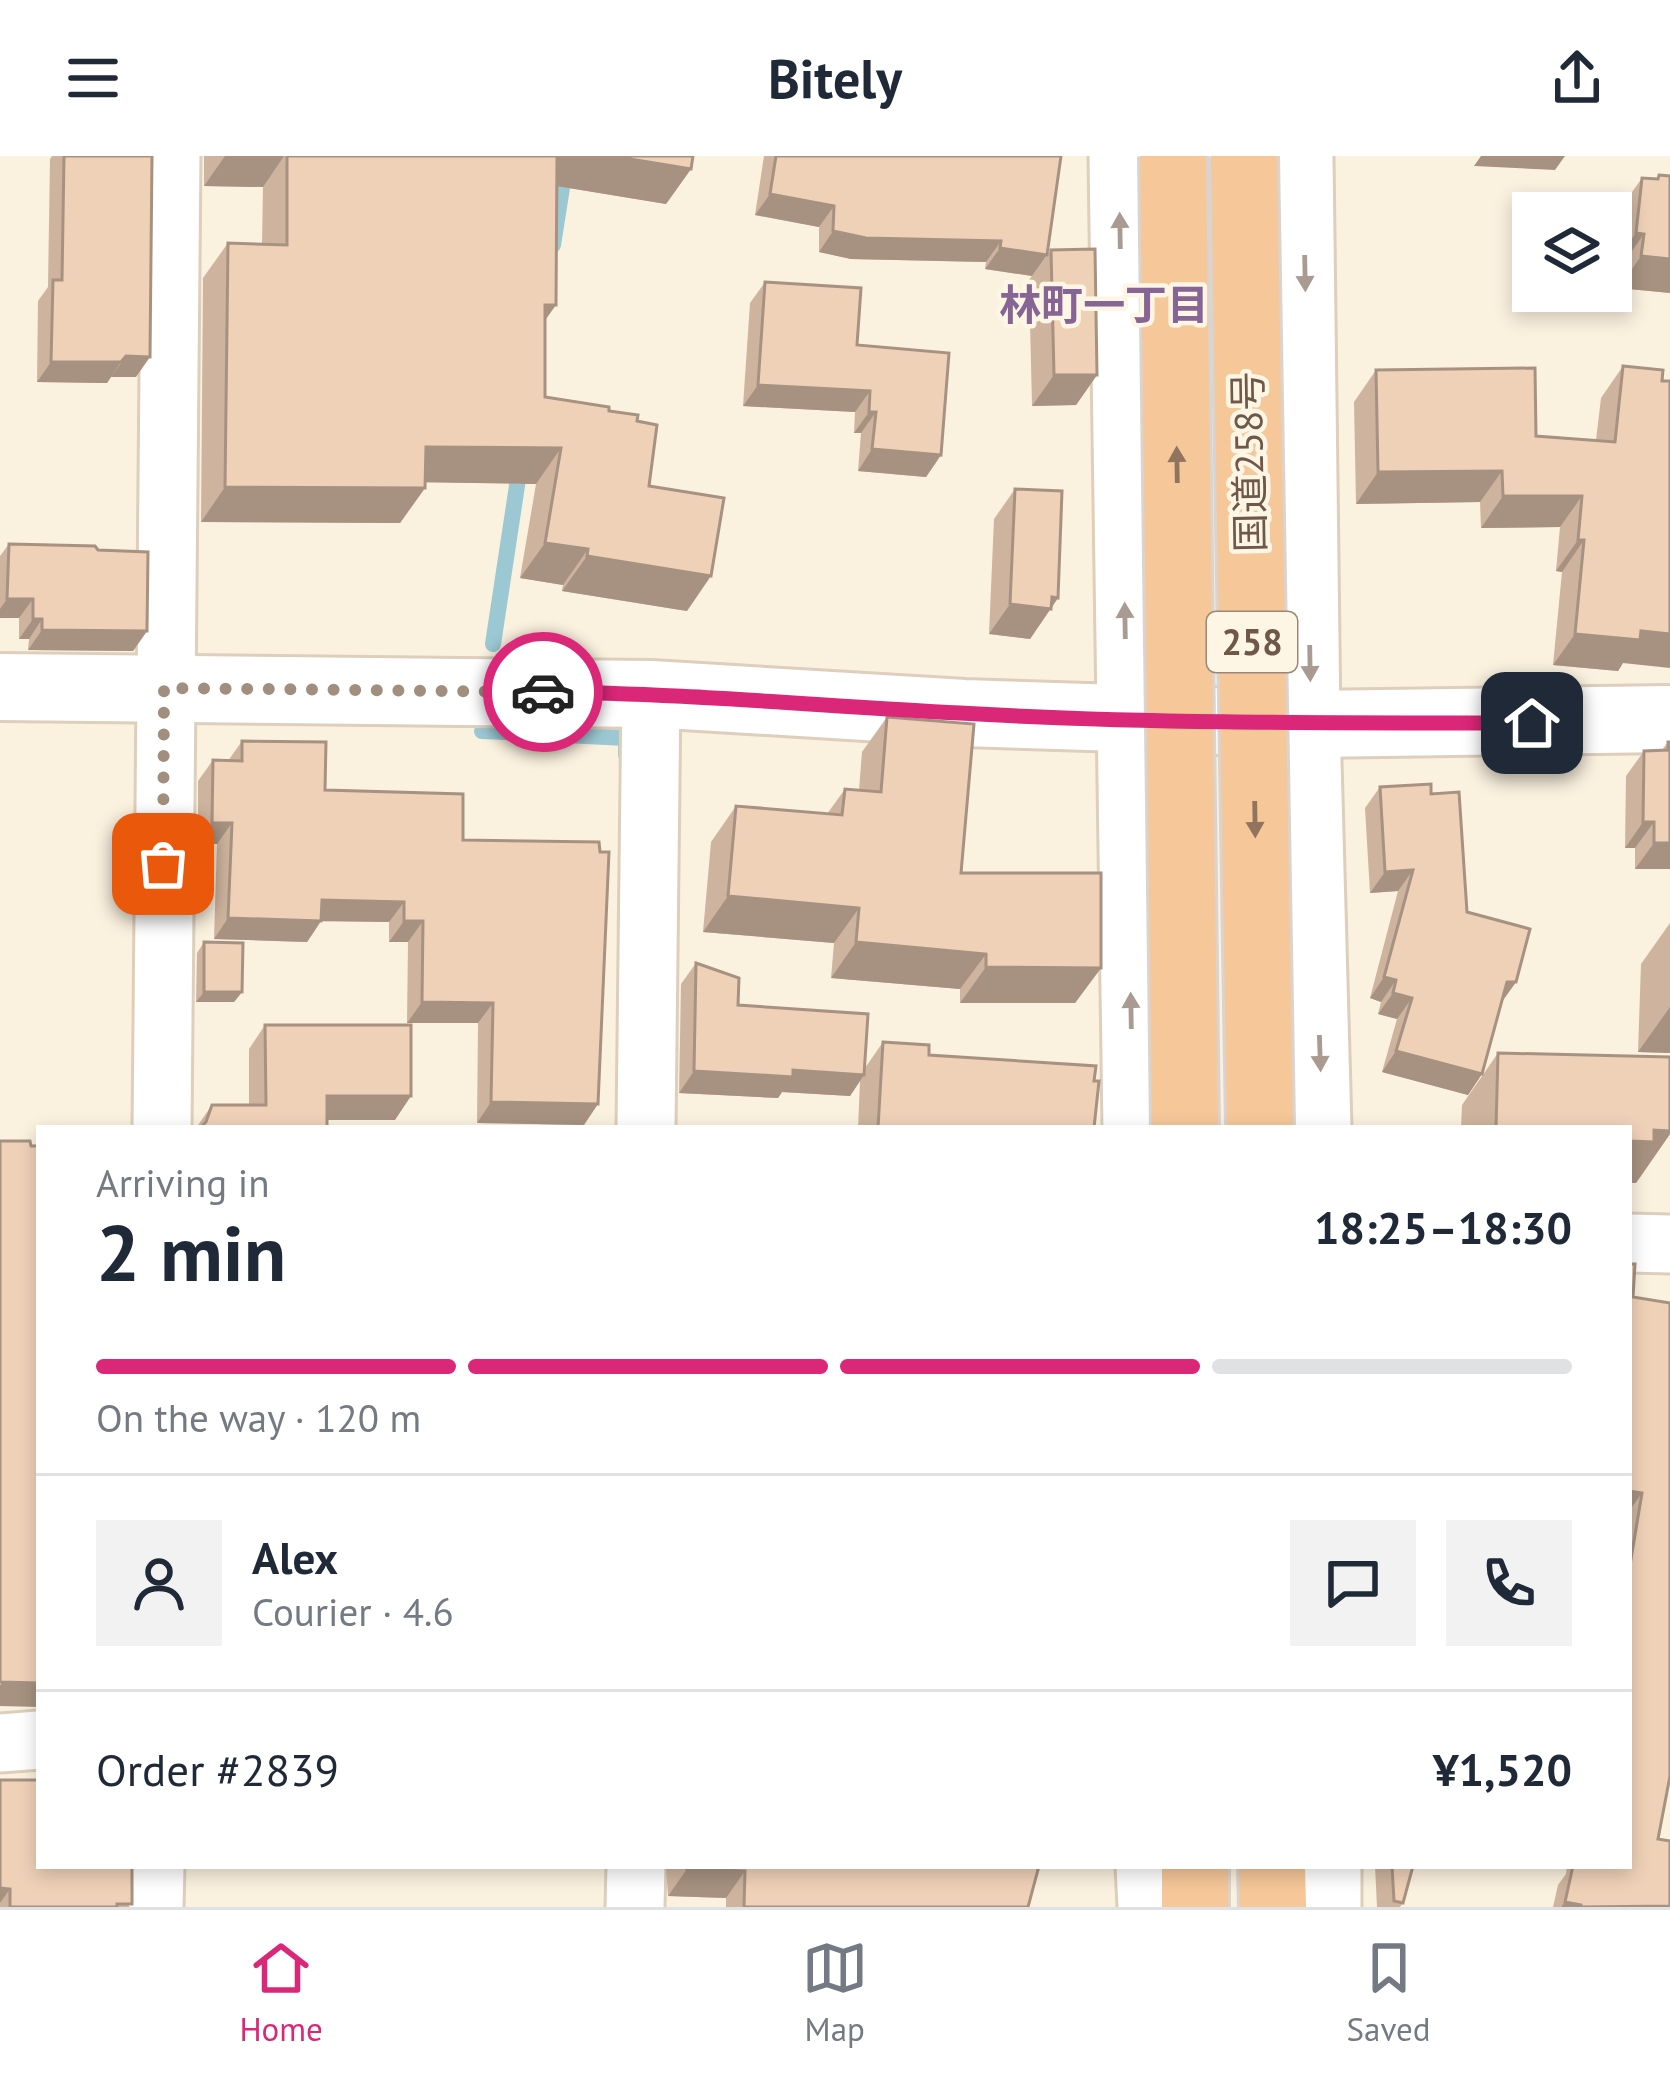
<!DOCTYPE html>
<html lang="en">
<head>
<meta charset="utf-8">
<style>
	:root { --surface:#fff; --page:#f2f2f3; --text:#1f2937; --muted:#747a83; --line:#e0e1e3; --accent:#db2777 }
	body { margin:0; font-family:"PT Sans","Noto Sans JP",sans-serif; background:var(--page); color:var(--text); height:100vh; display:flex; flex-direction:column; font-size:45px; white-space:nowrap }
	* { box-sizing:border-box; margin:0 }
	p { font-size:39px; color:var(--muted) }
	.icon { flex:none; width:66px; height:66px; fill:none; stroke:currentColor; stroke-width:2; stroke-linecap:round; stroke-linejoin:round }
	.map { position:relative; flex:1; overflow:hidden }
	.panel { position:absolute; left:36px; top:969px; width:1596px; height:744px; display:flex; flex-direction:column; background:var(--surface); border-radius:0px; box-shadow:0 6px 18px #0003 }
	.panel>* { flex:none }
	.controls { position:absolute; left:1512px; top:36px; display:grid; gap:24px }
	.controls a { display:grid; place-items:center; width:120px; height:120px; border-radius:0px; background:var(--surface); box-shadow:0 6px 18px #0003; font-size:60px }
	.pin { position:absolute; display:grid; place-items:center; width:102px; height:102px; color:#fff; margin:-51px; border-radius:24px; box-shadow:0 6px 18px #0006 }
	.courier { position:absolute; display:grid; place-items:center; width:120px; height:120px; margin:-60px; border:9px solid #db2777; border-radius:50%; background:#fff; color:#222; box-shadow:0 3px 15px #0007 }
	.summary em { font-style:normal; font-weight:800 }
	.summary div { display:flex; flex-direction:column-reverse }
	.summary { display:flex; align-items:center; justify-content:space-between; height:204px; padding:0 60px }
	h1 { font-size:78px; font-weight:800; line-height:90px }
	.bar { display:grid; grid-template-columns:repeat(4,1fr); gap:18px 12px; align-content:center; height:144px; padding:0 60px }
	.bar i { height:15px; border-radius:9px; background:var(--line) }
	.bar .selected { background:var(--accent) }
	.bar p { grid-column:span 4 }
	.line { display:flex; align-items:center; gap:30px; padding:0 60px; border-top:3px solid var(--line) }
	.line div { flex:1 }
	.round { display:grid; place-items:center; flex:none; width:126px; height:126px; border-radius:0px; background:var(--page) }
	header { display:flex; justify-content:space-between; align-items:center; height:156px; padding:0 60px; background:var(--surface); font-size:54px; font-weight:800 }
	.dock { display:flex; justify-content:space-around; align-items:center; height:168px; border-top:3px solid var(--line); background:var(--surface); font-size:33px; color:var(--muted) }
	.dock a { display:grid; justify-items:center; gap:6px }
	.dock .selected { color:var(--accent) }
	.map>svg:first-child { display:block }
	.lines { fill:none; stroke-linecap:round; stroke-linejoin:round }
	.stream { stroke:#9cc8d4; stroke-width:16 }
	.minor-casing { stroke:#decebc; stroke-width:63 }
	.tertiary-casing { stroke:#decebc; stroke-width:72 }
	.trunk-casing { stroke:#dad4d0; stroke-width:72 }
	.minor { stroke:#fff; stroke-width:57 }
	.tertiary { stroke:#fff; stroke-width:66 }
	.trunk { stroke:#f5c799; stroke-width:66 }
	.trunk-bridge-casing { stroke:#dad4d0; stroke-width:72; stroke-linecap:butt }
	.trunk-bridge { stroke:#f5c799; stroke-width:66 }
	.wall { fill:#ceb49e }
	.shaded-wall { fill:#a79281 }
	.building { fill:#efd1b8; stroke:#a79281; stroke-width:3 }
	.oneway { fill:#a99b92 }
	.oneway2 { fill:#91745d }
	.done { stroke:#a18e7e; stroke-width:12; stroke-dasharray:0 21.6 }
	.route { stroke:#db2777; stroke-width:15 }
	.labels { text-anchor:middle; stroke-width:9; stroke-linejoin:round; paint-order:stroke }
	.shield { fill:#fef6e5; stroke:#9b8778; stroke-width:3 }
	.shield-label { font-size:36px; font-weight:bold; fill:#705849 }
	.street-label { font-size:39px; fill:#705849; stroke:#fef6e5 }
	.neighbourhood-label { font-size:42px; font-weight:bold; fill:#866493; stroke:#fef6e5 }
</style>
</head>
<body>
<header><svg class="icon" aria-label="menu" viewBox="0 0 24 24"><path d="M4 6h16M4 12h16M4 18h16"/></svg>Bitely<svg class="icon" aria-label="share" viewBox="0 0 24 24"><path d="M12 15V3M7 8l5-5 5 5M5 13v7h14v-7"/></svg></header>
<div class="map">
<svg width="1670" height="1751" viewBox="0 0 1670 1751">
	<rect width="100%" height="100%" fill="#fbf1df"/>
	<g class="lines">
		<g class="stream">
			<path d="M553 89 567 0"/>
			<path d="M493 488 520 310"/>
			<path d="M482 575 626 582V599"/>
		</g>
		<g class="minor-casing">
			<g id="minor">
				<path d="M1118 0 1132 972"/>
				<path d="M1304 0 1311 568 1322 972"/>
				<path d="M162 972 171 0"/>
				<path d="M646 972 651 538"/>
				<path d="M1629 1087 1670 1088"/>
				<path d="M0 1587 39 1584"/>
				<path d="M1145 1710 1147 1751"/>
				<path d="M1332 1710V1751"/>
				<path d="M154 1751 155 1710"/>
				<path d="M635 1751 636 1710"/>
			</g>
		</g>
		<g class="tertiary-casing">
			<path id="tertiary" d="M0 531 651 538 964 557 1311 568 1670 563"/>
		</g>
		<g class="trunk-casing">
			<g id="trunk">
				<path d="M1195 1710V1751"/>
				<path d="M1272 1710 1273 1751"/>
			</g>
		</g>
		<use href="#minor" class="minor"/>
		<use href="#tertiary" class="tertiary"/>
		<use href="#trunk" class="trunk"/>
		<g class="trunk-bridge-casing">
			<g id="trunk-bridge">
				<path d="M1173 0 1185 972"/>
				<path d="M1244 0 1260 972"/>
			</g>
		</g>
		<use href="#trunk-bridge" class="trunk-bridge"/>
	</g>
	<g class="wall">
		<path d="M52 0H152L136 221H111L107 227 37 226 38 145 48 131 50 3Z"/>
		<path d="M204 0H693L691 13 666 48 557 30 545 163V241L609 255 637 265 649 330 687 455 562 435 563 429 520 422 536 328 425 326V332L400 367 201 366 203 122 228 87 262 88 263 31 204 30Z"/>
		<path d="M764 0H1061L1047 99 1032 120 985 113 986 106 851 103 819 96V71L755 59Z"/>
		<path d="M1659 19 1670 137 1619 132 1622 109 1614 108 1620 53 1642 22 1656 23Z"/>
		<path d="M1051 94 1097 219 1076 249 1032 250 1029 124Z"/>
		<path d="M765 126 857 189 941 299 926 321 858 315 861 277H854L855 256 743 250 750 147Z"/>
		<path d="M1623 210V507L1618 515 1553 509 1562 416 1556 415 1560 371 1481 372 1480 346 1356 348 1354 246 1376 214 1536 280 1596 284 1601 242Z"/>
		<path d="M1015 333 1058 442 1030 483 989 478 994 363Z"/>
		<path d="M9 388 147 475 133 495 28 494 29 483H19V462H0V400Z"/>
		<path d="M887 561 961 717 1101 812 1075 847H960V833L831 822 834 787 703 776 711 686 736 650 827 658 845 633 859 634 862 596Z"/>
		<path d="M242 585 325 634 463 684 584 969 477 967 478 867H407L408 786H389V766L321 765 307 786 214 783 217 688 198 687V625L213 604 228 605Z"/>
		<path d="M1668 586H1670V713H1635V692H1625L1626 620 1644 595 1662 594Z"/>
		<path d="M1380 631 1431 638 1467 756 1516 826 1501 847 1482 918 1468 939 1382 916 1397 863 1378 858 1381 846 1370 842 1398 735 1370 737 1365 652Z"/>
		<path d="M1670 767V897L1638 896 1641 808Z"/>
		<path d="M204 786 242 836 234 846H196L197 797Z"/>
		<path d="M696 807 738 849 865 912 883 886 929 899 1094 925V972H858L860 925 850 940 782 936 778 942 679 937 681 828Z"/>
		<path d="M265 869 395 964H327V972H196L212 949H249V893Z"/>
		<path d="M1498 897 1670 901V978L1636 1027 1629 972H1461L1462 949Z"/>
		<path d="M1629 1108 1633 1141 1658 1683 1670 1751H1553L1558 1729 1566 1718 1567 1710H1629Z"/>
		<path d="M0 1624 130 1751H0Z"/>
		<path d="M666 1710H1039L1028 1751H726V1742L668 1740Z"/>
		<path d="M1375 1710H1413L1403 1747 1400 1751H1377Z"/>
	</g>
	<g class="shaded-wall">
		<path d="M225 0H284L263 31 204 30Z"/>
		<path d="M551 0H612L691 13 666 48 532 26Z"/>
		<path d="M1481 0H1565L1555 14 1474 10Z"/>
		<path d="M770 38 834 50 819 71 755 59Z"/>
		<path d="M833 75 1001 85 986 106 851 103 819 96Z"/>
		<path d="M1636 77 1644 78 1622 109 1614 108Z"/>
		<path d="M1000 92 1047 99 1032 120 985 113Z"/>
		<path d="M1641 100 1670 103V137L1619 132Z"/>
		<path d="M545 149H556L531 184Z"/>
		<path d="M126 200 150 201 136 221H111Z"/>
		<path d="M51 206H121L107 227 37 226Z"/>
		<path d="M1054 219H1097L1076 249 1032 250Z"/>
		<path d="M758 229 870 235 855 256 743 250Z"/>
		<path d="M869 256H876L861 277H854Z"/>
		<path d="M426 291 561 292 536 328 402 326Z"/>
		<path d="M872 293 941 299 926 321 858 315Z"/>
		<path d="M1502 315 1480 346 1356 348 1378 316Z"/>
		<path d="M225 331 425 332 400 367 201 366Z"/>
		<path d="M1503 340H1582L1560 371 1481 372Z"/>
		<path d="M1578 384H1584L1562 416 1556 415Z"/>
		<path d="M545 387 588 393 563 429 520 422Z"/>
		<path d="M587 400 711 420 687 455 562 435Z"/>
		<path d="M1052 441 1058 442 1030 483 989 478 1010 448Z"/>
		<path d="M7 443H33L19 462H0V453Z"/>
		<path d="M33 463H42L29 483H19Z"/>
		<path d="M42 474 147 475 133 495 28 494Z"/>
		<path d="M1641 475 1670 478V512L1623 507 1618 515 1553 509 1575 478Z"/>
		<path d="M1643 666H1654L1635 692H1625Z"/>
		<path d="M212 667H232L217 688 198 687Z"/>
		<path d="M1654 687H1670V713H1635Z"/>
		<path d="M1413 714 1398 735 1370 737 1385 716Z"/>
		<path d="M728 740 859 752 834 787 703 776Z"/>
		<path d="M322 744 404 746 389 766 319 765H321L307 786 214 783 228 762Z"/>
		<path d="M404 765H423L408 786H389Z"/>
		<path d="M856 786 986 798 960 833 831 822Z"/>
		<path d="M986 811 1101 812 1075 847H960Z"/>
		<path d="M1384 821 1396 824 1381 846 1370 842Z"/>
		<path d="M1507 826H1516L1501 847Z"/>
		<path d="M204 836H242L234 846H196Z"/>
		<path d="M1393 837 1412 842 1397 863 1378 858Z"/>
		<path d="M422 846 493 847 478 867H407Z"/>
		<path d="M1670 851V897L1638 896Z"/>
		<path d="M1396 895 1482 918 1468 939 1382 916Z"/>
		<path d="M793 914 864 919 850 940 782 936 778 942 679 937 694 915Z"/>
		<path d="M327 940H411L395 964H310Z"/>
		<path d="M491 946 598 948 584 969 477 967Z"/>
		<path d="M1654 974 1670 975V978L1636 1027H1629V985Z"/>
		<path d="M1629 1335 1642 1337 1629 1355Z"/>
		<path d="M2 1526 39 1527V1551L0 1550V1529Z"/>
		<path d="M687 1713 745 1715 726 1742 668 1740Z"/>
		<path d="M0 1732 10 1733 0 1747Z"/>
		<path d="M1565 1746 1581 1749 1580 1751H1561Z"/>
	</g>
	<g class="building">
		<path d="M64 0H152L150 201 126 200 121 206H51L53 124H62Z"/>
		<path d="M287 0H557L556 149H545V241L609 251V255L638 259 637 265 657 269 649 330 724 342 711 420 587 400 588 393 545 387 561 292 426 291 425 332 225 331 228 87 287 89Z"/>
		<path d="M612 0H693L691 13Z"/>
		<path d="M776 0H1061L1047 99 1000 92 1001 85 866 82 833 75 834 50 770 38Z"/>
		<path d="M1659 19 1670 20V103L1641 100 1644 78 1636 77 1642 22 1658 23Z"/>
		<path d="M1095 93 1097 219H1054L1051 94Z"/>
		<path d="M765 126 861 132 857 189 949 197 941 299 872 293 876 256H869L870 235 758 229Z"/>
		<path d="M1623 210 1663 214 1662 225H1670V478L1641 475 1640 484 1575 478 1584 384H1578L1582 340H1503L1502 315 1378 316 1376 214 1535 212 1536 280 1615 286Z"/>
		<path d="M1015 333 1062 335 1058 442 1052 441 1051 453 1010 448Z"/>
		<path d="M9 388 95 390 98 394 148 396 147 475 42 474V463H33V443H7Z"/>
		<path d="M887 561 974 568 961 717H1101V812L986 811V798L856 786 859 752 728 740 736 650 842 659 845 633 881 636Z"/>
		<path d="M242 585 326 586 325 634 463 638V684L599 686 600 696H609L598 948 491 946 493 847 422 846 423 765H404V746L322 744 321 765 228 762 232 667H212L213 604 242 605Z"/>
		<path d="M1668 586H1670V687H1654V666H1643L1644 595 1668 594Z"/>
		<path d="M1431 628V638L1459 636 1467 756 1530 773 1516 826H1507L1482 918 1396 895 1412 842 1393 837 1396 824 1384 821 1413 714 1385 716 1380 631Z"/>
		<path d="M204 786 243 787 242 836H204Z"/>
		<path d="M696 807 739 822 738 849 868 858 864 919 793 914V921L694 915Z"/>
		<path d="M265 869H411V940H327V972H200L206 966 212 949H266Z"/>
		<path d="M883 886 929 889V899L1096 910 1094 925H1099L1094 972H878Z"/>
		<path d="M1498 897 1670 901V975L1654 974V986L1629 985V972H1496Z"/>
		<path d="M0 985H30L31 990H39V1527L0 1526Z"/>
		<path d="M1629 1108H1635L1633 1141 1670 1147V1620L1658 1683 1670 1685V1750L1581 1751V1749L1565 1746 1573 1710H1629V1415L1642 1337 1629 1335Z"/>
		<path d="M0 1624H39V1710H132V1748H117V1751H10V1733L0 1732Z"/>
		<path d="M687 1710H1039L1028 1751H744L745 1715 687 1713Z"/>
		<path d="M1392 1710H1413L1403 1747 1394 1745Z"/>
	</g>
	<defs><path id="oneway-solid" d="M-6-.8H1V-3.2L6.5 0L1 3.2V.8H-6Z" transform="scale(3)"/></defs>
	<g class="oneway">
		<use href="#oneway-solid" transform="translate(1120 75) rotate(-91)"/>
		<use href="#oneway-solid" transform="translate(1305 117) rotate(89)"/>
		<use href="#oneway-solid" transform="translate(1125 465) rotate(-91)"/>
		<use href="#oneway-solid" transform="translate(1310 507) rotate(89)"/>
		<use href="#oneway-solid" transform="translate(1131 855) rotate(-91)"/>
		<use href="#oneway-solid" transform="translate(1320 897) rotate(88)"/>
	</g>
	<g class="oneway2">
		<use href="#oneway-solid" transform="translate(1177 309) rotate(-91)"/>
		<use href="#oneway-solid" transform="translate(1255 663) rotate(89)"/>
	</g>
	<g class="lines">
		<path class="done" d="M163 708 164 532 543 536"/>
		<path class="route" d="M543 536C682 537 821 550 960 557 1150 568 1342 567 1532 567"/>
	</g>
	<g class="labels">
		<rect class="shield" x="1207" y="456" width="90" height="60" rx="9"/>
		<g class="shield-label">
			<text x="1252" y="499">258</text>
		</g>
		<g class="street-label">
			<text transform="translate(1249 306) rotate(-91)" y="14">国道258号</text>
		</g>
		<g class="neighbourhood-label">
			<text x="1104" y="164">林町一丁目</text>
		</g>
	</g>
</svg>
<div class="controls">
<a><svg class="icon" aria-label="layers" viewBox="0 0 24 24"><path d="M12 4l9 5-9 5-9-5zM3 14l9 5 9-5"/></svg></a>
</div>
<div class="pin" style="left:163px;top:708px;background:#ea580c"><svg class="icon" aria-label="bag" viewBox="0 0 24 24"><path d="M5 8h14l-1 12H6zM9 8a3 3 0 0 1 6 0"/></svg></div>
<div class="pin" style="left:1532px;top:567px;background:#1f2937"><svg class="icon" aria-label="home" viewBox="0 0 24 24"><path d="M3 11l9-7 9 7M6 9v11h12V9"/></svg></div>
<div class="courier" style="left:543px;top:536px"><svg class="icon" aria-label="car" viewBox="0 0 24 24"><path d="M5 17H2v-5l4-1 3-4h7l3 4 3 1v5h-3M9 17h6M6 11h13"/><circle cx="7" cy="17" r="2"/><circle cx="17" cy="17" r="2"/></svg></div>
<section class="panel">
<div class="summary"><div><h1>2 min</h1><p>Arriving in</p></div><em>18:25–18:30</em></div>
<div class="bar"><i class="selected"></i><i class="selected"></i><i class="selected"></i><i></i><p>On the way · 120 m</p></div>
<div class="line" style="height:216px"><a class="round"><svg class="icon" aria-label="person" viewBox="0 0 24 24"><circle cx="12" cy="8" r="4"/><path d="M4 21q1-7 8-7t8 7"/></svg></a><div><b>Alex</b><p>Courier · 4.6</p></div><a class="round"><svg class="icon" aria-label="chat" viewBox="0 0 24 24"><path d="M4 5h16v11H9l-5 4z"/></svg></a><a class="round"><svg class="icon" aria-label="phone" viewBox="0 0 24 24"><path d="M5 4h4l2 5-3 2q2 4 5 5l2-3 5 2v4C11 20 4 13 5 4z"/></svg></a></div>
<div class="line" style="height:156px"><div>Order #2839</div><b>¥1,520</b></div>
</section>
</div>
<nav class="dock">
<a class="selected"><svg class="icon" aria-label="home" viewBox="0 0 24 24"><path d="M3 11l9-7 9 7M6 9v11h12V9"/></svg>Home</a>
<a><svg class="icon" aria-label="map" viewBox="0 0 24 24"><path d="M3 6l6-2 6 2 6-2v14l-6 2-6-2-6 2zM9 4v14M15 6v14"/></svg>Map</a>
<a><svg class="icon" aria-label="saved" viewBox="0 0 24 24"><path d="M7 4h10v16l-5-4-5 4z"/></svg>Saved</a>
</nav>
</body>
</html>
